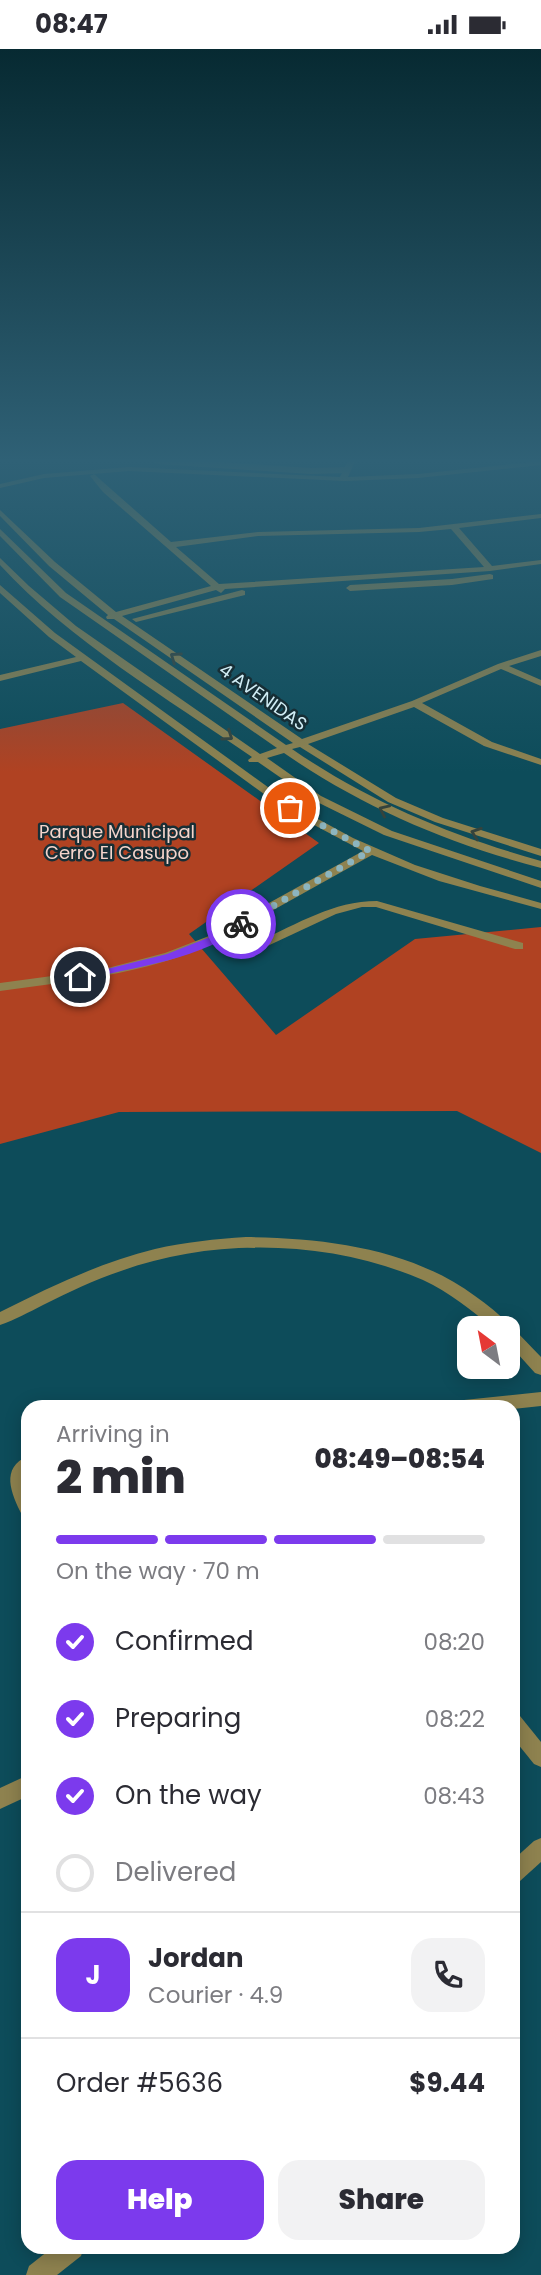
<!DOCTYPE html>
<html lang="en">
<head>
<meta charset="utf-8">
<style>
	:root { --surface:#fff; --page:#f2f2f3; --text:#2b2b33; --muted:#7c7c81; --line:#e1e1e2; --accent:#7c3aed }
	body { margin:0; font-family:Poppins,sans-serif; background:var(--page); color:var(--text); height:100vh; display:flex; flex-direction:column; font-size:26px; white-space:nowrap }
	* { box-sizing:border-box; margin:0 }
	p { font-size:23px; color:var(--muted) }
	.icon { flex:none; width:38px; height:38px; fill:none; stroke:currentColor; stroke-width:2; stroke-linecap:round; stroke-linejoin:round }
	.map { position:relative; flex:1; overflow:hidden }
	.side { position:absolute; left:21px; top:1351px; width:499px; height:854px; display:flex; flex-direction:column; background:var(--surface); border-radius:21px; box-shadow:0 4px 18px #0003 }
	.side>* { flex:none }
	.needle { width:46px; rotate:328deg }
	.tools { position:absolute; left:457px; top:1267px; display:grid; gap:14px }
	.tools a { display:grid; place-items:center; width:63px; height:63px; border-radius:14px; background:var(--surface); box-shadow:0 4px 18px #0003; font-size:35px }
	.pin { position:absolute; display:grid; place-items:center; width:60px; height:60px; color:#fff; margin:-30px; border:4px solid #fff; border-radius:50%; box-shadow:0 2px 7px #0007 }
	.courier { position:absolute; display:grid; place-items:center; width:70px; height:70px; margin:-35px; border:5px solid #7c3aed; border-radius:50%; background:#fff; color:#222; box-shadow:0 2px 9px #0007 }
	.head em { font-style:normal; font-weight:800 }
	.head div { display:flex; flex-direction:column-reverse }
	.head { display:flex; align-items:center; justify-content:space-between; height:119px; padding:0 35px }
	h1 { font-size:46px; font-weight:800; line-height:52px }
	.bar { display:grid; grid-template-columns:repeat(4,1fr); gap:10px 7px; align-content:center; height:84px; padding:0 35px }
	.bar i { height:9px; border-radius:5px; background:var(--line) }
	.bar .active { background:var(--accent) }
	.bar p { grid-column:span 4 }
	.line { display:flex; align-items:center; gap:18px; padding:0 35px; border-top:2px solid var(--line) }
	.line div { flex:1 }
	.round { display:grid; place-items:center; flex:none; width:74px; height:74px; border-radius:21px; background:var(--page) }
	ol { padding:0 35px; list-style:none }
	li { display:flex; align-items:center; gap:21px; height:77px }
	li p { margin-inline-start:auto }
	li .icon { padding:7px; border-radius:50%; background:var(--accent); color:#fff; stroke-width:4 }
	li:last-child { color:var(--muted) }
	li i { width:38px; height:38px; border:4px solid var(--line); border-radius:50% }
	.button { display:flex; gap:14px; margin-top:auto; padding:14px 35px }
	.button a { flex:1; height:80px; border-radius:21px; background:var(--accent); color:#fff; font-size:28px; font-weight:800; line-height:80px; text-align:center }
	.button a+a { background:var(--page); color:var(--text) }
	.status { display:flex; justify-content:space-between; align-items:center; height:49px; padding:0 35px; background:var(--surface); direction:ltr }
	.status svg { height:19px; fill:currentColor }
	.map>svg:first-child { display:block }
	.green { fill:#b04222 }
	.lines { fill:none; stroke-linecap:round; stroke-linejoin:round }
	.service { stroke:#8e824f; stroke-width:6 }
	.minor { fill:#8e824f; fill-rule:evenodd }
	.oneway { stroke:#35433c }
	.route { fill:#7c3aed }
	.done { stroke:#8cb5bf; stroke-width:7; stroke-dasharray:0 12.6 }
	.labels { text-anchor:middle; stroke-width:5; stroke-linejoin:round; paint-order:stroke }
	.far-street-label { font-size:18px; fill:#d1edf5; stroke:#172e35 }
	.far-park-label { font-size:18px; fill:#f4d4cb; stroke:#172e35 }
</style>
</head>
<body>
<div class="status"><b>08:47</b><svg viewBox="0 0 49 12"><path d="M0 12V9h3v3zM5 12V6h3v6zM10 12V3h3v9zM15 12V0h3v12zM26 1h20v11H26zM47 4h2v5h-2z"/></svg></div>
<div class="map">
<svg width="541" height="2226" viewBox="0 0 541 2226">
	<rect width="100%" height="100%" fill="#0d4c5a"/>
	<path class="green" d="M123 654 319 794 189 885 276 986 415 890 541 878V1104L457 1062 119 1063 0 1095V680Z"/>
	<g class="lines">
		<path class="service" d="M158 412 311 422 347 421"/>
		<g class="minor">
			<path d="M348 412H355L348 428 418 425 541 412V416L418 429 345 432 129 422 44 429 0 439V435L44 425 129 418 340 428Z"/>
			<path d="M94 425 171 493 258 483 419 479 541 465V469L459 479 492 517 541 511V515L490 522 225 540 221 544 216 541 122 567 302 690 412 652 498 615 541 601V607L509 617 541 631V637L501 620 422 654 492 693 541 710V716L484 697 414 658 308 695 396 749 443 769 541 800V807L435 773 388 753 300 698 292 700C369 753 452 787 541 812V819C449 795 362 758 284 704L267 709 321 747 392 782 541 832V839L384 786 313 751 258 713H249L248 711 252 708C167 649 70 592 0 516V509L29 537 76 577 260 705 277 699 60 548 0 487V480L66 544 286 696 293 694 114 570H107L106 568 108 566 49 517 0 467V461L55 513 116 563 211 537 103 443 90 427ZM451 480 484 518 219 535 176 498 258 487 419 483Z"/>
			<path d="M490 525 493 526V530L452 536 350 542 346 539 350 536 452 530Z"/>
			<path d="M0 536 55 584 294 757 353 789 415 816 480 837 541 854V860L439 832 372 806 239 880 253 891 259 892C298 875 333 852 377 852L523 894V900H515L376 858H362L336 865 261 900 245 896 231 885C161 924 78 931 0 942V934L104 920 165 904 209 887 363 802 286 761 81 612 0 632V626L76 608 49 588 0 544Z"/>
			<path d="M242 541 245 542V546L136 573 132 570Z"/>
			<path d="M246 1188C325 1189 410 1199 475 1247 500 1264 520 1286 541 1308V1326L535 1324 508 1294V1279H493C471 1261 449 1243 423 1231 330 1191 216 1188 121 1222 94 1231 69 1243 43 1256 29 1263 15 1271 0 1276V1263C50 1238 101 1213 155 1200 185 1193 216 1190 246 1188Z"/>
			<path d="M541 1343V1357L513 1360V1358H456L458 1353 464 1351Z"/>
			<path d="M28 1407V1425L25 1429V1436L28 1443V1468L22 1466C11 1444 0 1419 28 1407Z"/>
			<path d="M513 1664 520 1667 541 1693V1718L534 1715 513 1689Z"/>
			<path d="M28 1726V1747L0 1760V1739Z"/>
			<path d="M541 1789V1813L520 1832 513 1835V1811L534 1792Z"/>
			<path d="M53 2198H84L81 2207 57 2226H26L29 2217Z"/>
		</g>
	</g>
	<defs><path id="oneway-chevron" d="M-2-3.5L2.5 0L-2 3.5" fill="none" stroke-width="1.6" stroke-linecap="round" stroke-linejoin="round" transform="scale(1.75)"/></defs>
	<g class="oneway">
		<use href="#oneway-chevron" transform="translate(175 608) rotate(-145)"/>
		<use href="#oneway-chevron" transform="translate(228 687) rotate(35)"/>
		<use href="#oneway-chevron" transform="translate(384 761) rotate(-155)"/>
		<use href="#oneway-chevron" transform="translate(476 784) rotate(-161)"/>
	</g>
	<linearGradient id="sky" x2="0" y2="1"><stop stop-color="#072a32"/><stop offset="0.57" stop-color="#2f6176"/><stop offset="1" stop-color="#2f6176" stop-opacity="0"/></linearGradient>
	<rect width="541" height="723" fill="url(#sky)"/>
	<path class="route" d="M238 873 246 875C206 910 130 919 80 931L75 928 167 905 210 888Z"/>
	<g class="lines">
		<path class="done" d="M241 875 370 802 290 759"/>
	</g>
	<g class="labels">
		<g class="far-street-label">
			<text transform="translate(263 648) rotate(35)" y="6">4 AVENIDAS</text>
		</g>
		<g class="far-park-label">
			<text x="117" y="789">Parque Municipal<tspan x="117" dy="21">Cerro El Casupo</tspan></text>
		</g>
	</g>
</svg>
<div class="tools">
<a><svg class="needle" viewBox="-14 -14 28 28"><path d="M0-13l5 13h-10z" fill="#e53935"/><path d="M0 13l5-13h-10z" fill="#7c7c81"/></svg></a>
</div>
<div class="pin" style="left:290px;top:759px;background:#ea580c"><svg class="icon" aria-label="bag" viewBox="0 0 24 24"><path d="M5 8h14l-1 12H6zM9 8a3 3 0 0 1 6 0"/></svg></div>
<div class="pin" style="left:80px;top:928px;background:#1f2937"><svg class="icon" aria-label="home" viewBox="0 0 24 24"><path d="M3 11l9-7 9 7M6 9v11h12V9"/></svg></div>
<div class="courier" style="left:241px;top:875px"><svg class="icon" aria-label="bike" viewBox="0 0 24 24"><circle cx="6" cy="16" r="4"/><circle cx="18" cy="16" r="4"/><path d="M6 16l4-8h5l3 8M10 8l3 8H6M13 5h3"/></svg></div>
<section class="side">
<div class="head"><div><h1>2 min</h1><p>Arriving in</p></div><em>08:49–08:54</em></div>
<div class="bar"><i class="active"></i><i class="active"></i><i class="active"></i><i></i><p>On the way · 70 m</p></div>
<ol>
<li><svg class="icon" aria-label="check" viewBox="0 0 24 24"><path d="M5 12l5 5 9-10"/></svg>Confirmed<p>08:20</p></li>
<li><svg class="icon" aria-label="check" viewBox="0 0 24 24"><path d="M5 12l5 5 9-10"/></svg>Preparing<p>08:22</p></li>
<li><svg class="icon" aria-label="check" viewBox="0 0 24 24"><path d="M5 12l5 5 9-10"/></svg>On the way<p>08:43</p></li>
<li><i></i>Delivered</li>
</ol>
<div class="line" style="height:126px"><b class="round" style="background:var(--accent);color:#fff">J</b><div><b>Jordan</b><p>Courier · 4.9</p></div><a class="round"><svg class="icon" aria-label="phone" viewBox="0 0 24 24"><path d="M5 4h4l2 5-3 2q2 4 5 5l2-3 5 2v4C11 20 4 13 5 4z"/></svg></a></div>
<div class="line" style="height:91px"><div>Order #5636</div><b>$9.44</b></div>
<div class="button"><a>Help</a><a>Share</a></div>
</section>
</div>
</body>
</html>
